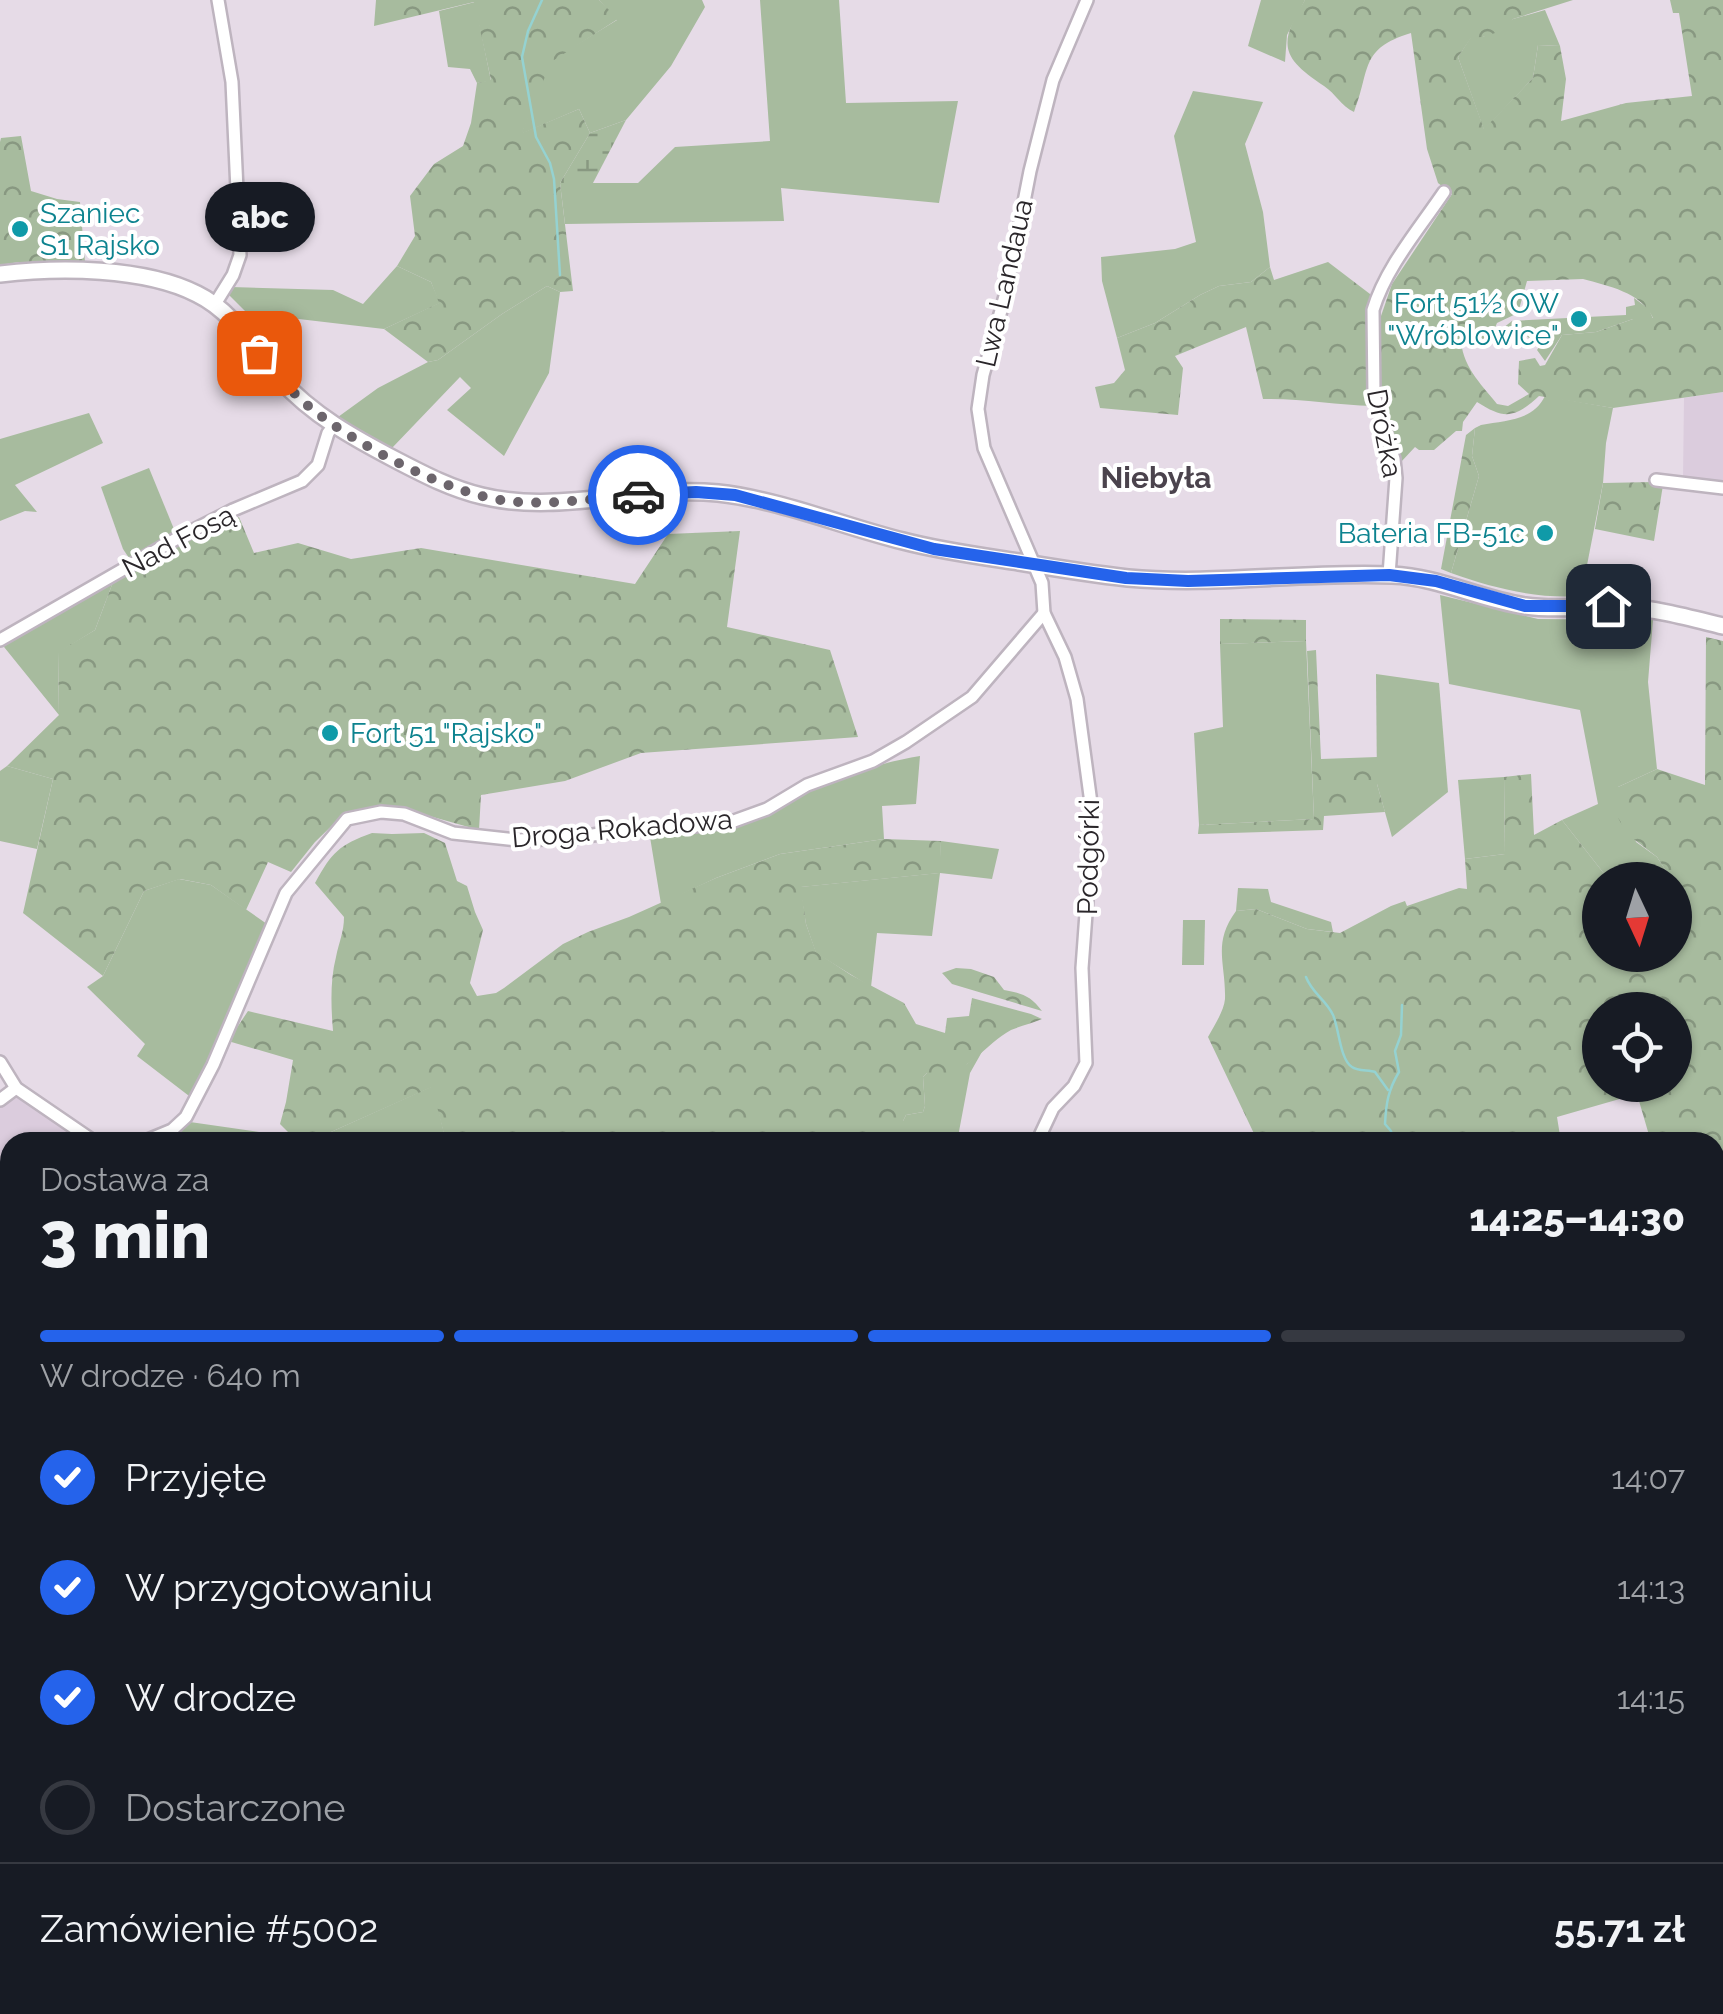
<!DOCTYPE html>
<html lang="pl">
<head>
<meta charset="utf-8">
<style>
	:root { --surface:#171b24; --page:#242831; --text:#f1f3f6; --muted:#9ea1a6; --line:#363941; --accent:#2563eb }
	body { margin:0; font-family:Raleway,sans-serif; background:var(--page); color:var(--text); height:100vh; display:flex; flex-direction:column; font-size:38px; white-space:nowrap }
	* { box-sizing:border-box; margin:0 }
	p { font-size:32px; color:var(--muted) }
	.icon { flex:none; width:55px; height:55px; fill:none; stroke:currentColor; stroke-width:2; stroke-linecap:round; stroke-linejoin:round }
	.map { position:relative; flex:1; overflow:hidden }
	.details { position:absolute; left:0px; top:1132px; width:1725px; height:882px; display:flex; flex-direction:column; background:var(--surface); border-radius:30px 30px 0 0; box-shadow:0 2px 8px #0004 }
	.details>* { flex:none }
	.needle { width:65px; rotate:176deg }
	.buttons { position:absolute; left:1582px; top:862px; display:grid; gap:20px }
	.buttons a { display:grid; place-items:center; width:110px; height:110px; border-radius:50%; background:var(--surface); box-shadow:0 2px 8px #0004; font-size:50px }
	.pin { position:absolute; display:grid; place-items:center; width:85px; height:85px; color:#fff; margin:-42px; border-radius:20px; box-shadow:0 5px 15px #0006 }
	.courier { position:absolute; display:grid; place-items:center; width:100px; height:100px; margin:-50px; border:8px solid #2563eb; border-radius:50%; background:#fff; color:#222; box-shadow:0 2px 12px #0007 }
	.bubble { position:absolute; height:70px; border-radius:35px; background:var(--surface); box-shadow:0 2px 8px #0004; font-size:32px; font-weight:800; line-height:70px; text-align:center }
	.summary em { font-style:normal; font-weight:800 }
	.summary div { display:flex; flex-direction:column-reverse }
	.summary { display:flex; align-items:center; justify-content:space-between; height:170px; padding:0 40px }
	h1 { font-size:65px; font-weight:800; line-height:75px }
	.bar { display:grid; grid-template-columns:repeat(4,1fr); gap:15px 10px; align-content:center; height:120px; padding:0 40px }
	.bar i { height:12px; border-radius:8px; background:var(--line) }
	.bar .selected { background:var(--accent) }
	.bar p { grid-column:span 4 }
	.line { display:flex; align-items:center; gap:25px; padding:0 40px; border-top:2px solid var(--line) }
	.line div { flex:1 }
	ol { padding:0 40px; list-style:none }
	li { display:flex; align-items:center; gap:30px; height:110px }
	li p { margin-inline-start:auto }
	li .icon { padding:10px; border-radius:50%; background:var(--accent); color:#fff; stroke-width:4 }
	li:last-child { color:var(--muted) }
	li i { width:55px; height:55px; border:5px solid var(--line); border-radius:50% }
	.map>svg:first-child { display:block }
	.built { fill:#dbccdd }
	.green { fill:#a7bb9e }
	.forest { fill:url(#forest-crowns); fill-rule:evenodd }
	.wetland { fill:url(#wetland-marsh) }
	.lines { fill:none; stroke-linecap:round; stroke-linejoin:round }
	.stream { stroke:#95d2d1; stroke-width:2.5 }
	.street-casing { stroke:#beb4bf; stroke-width:16 }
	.secondary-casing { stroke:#beb4bf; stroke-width:20 }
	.street { stroke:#fff; stroke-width:11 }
	.secondary { stroke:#fff; stroke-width:15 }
	.done { stroke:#6c656c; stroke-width:10; stroke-dasharray:0 18 }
	.route { stroke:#2563eb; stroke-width:12 }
	.culture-dot { fill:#0f9aa8; stroke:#fff; stroke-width:4 }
	.labels { text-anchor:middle; stroke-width:8; stroke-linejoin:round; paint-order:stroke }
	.culture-label { font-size:28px; fill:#0d838f; stroke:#fff; text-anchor:start }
	.street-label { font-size:28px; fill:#2a262a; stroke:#fff }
	.neighbourhood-label { font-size:30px; font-weight:bold; fill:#4b434d; stroke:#fff }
</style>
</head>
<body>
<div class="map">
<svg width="1723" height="2014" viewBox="0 0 1723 2014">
	<defs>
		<pattern id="forest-crowns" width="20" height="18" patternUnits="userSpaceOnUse" patternTransform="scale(2.5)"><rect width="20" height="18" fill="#a7bb9e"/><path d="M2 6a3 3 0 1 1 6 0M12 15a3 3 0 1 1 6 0" fill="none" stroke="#889881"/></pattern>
		<pattern id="wetland-marsh" width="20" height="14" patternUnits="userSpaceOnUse" patternTransform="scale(2.5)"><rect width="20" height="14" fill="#a7bb9e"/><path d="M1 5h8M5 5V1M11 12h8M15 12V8" fill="none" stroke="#889881"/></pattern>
	</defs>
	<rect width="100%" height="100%" fill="#e6dbe7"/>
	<g class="built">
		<path d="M1723 392V484L1683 479 1684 398Z"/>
		<path d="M21 1095 50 1114 81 1142H10V1171L0 1173V1108Z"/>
	</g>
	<g class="green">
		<path d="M599 0H702L705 7 671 66 626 120 590 133 579 109 521 134 550 61 617 20Z"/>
		<path d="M760 0H839L846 103 958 101 939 203 781 188 784 221 565 224 560 183H638L675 147 770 141Z"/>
		<path d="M1261 0H1305L1287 35 1285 62 1248 46Z"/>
		<path d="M475 2 491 81 477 83 470 69 448 67 439 11Z"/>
		<path d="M1545 10 1560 46 1538 45 1533 78 1484 130 1458 57 1471 37H1483L1513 19Z"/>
		<path d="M1193 91 1263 102 1245 144 1263 212 1270 267 1251 282 1219 286 1200 295 1155 323 1117 338 1102 281 1101 257 1175 249 1196 242 1174 136Z"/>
		<path d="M397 266 431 282 440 303 384 329 247 313 229 295 231 287 333 290 363 304Z"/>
		<path d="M547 286 560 292 549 373 504 456 447 410 471 388 460 377 392 448 338 417 378 388 428 362 438 360 502 314Z"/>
		<path d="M1634 298 1649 309 1653 319H1633L1596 332 1562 335 1545 361 1537 350 1542 343 1539 341 1535 344 1525 334 1518 332 1507 337 1497 338 1503 328 1512 321 1626 315V307L1635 305Z"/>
		<path d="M1545 396 1613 408 1606 443 1603 483 1581 596C1536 599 1493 588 1451 573L1479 476 1472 456 1475 428 1481 425C1506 420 1533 421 1545 396Z"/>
		<path d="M89 413 103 443 15 485 37 512 25 511 0 521V439Z"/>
		<path d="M149 468 176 534 129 558 123 549 101 487Z"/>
		<path d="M113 582 95 630 58 653 59 715 0 642Z"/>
		<path d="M1440 595 1538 619 1653 620 1648 682 1657 769 1618 787 1636 842 1657 857 1670 877 1667 880H1609L1562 820 1598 804 1580 710 1449 684Z"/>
		<path d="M1306 641 1314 819 1199 825 1194 733 1223 727 1220 644Z"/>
		<path d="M1376 674 1439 683 1448 792 1392 837 1377 784Z"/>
		<path d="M920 756 916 804 882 806 884 839 780 854 716 878 661 904 649 831C682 831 717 833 749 822 767 815 785 802 803 793 836 776 884 762 920 756Z"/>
		<path d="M7 766 53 779 37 849 0 841V771Z"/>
		<path d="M1504 777 1505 854 1465 859 1458 780Z"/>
		<path d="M941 841 999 849 992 879 940 873 932 936 877 933 871 987 816 953 806 924 800 887 939 873Z"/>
		<path d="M179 879 211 885 267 924 193 1099 137 1056 145 1044 87 987 103 976 144 891Z"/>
		<path d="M1238 888 1268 889 1271 902 1331 922 1333 932 1307 929 1256 909 1236 911Z"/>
		<path d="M1183 920H1205L1204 965H1182Z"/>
		<path d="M983 1050 970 1073 957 1142H903V1121L906 1115 923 1112 925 1106 923 1077 927 1073 967 1064Z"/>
		<path d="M433 1086 446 1142H322V1136Z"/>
		<path d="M190 1122 293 1137 298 1142H172L170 1137Z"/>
		<path d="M10 1437V1565L0 1571V1441Z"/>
		<path d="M369 2005H479L483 2014H369Z"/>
	</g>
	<g class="forest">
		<path d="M376 0H599L618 19 551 62 522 133 579 109 590 133 560 183 573 291 560 292 547 286 502 314 438 360 428 362 384 329 439 303 431 282 397 266 415 236 410 196 434 164 463 146 471 123 477 83 491 80 474 2 374 26Z"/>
		<path d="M1305 0H1573L1513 19 1501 31 1483 37 1471 38 1458 57 1484 129 1533 78 1538 45 1560 46 1566 79 1561 121 1626 103 1692 96 1679 13H1673L1670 0H1723V392L1613 408 1539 396C1515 418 1505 420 1477 402L1463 422 1462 431H1456L1434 450H1419L1415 447 1401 462 1380 405 1381 316 1392 284 1452 194 1438 183 1427 149 1411 33C1359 49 1371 69 1354 112 1341 106 1336 94 1324 86 1282 58 1277 45 1305 0ZM1583 279C1608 286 1641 292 1653 318L1633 319 1596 332 1562 335 1545 365 1540 366 1535 358 1519 361 1518 384 1529 394 1508 406 1497 404C1480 383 1460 364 1461 335L1490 340 1497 323 1518 313 1527 281Z"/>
		<path d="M21 136 31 191 57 199 80 202 85 262H19L0 265V142L1 138Z"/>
		<path d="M1328 262 1370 294V394L1373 406C1336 405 1300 398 1263 399L1246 327 1175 356 1183 368 1178 415 1100 408 1095 387 1114 383 1125 370 1117 338 1155 323 1200 295 1219 286 1251 282 1270 267 1274 280Z"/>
		<path d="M1475 428 1472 456 1479 476 1451 573 1441 569 1466 435Z"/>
		<path d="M1653 482 1663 485 1654 541 1595 529 1603 483Z"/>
		<path d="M239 517 254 553 298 543 351 559 421 548 635 584 668 534 740 531 727 627 830 650 858 737 641 753 565 781 481 795 479 830 394 806 346 812 315 842 291 872 268 862 246 910 211 885 180 879 144 891 103 976 23 913 53 779 7 766 59 715 58 652 95 630 113 582 164 553Z"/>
		<path d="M1220 619 1306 620V641L1220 644Z"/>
		<path d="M1706 637 1723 641V1265H1715V1142H1651L1637 1094 1557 1117 1561 1142H1258L1208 1037C1214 1026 1224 1011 1225 999 1226 963 1212 944 1236 911L1256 909 1307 929 1340 933 1391 906 1405 901 1407 906 1459 888 1467 889 1465 859 1505 854 1504 777 1531 774 1534 835 1562 820 1609 880H1600V955H1675V880H1667L1670 877 1657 857 1627 834 1617 816 1618 787 1657 769 1705 785ZM1600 1010H1675V1085H1600Z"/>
		<path d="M1316 650 1321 759 1377 757V784L1385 812 1324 816 1323 830 1198 834 1199 825 1314 819 1307 651Z"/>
		<path d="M372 833 392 834 424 833 445 843 457 881 467 886 475 912 483 930 470 983 477 996 496 993 504 988 563 944 588 932 629 917 716 878 780 854 884 839 941 841 940 873 801 887 806 924 816 952 851 975 904 1003 916 1024 945 1033 947 1018 969 1016 972 998 1031 1014 1042 1019C1032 1023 1021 1026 1011 1030 983 1045 962 1083 927 1073L923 1077 925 1106 923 1112 906 1115 903 1121V1142H446L432 1087 322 1136 321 1142H298L280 1124 286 1102 293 1060 228 1041 248 1011 333 1031C331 1007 330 980 336 957 339 942 344 932 344 917L315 883C332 852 339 845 372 833Z"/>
		<path d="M956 968 971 969 994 977 1004 990C1022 993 1031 996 1042 1011L952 984 942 973Z"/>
		<path d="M10 1650V2005H369V2014H0V1662Z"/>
		<path d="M479 2005H722L727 2014H483Z"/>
		<path d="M1237 2005H1500L1505 2014H1237Z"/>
	</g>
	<path class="wetland" d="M626 120 593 183H560L590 133Z"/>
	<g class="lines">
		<g class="stream">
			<path d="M542 0 528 31 522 57 536 137 550 163 554 179 560 275"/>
			<path d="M1306 977C1312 993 1326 1000 1333 1015 1339 1028 1340 1060 1352 1067 1357 1071 1369 1070 1375 1072L1388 1090"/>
			<path d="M1393 1142 1391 1131 1385 1124C1386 1104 1388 1090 1399 1072L1395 1051 1401 1035 1402 1005"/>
			<path d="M1478 2005 1486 2014"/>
		</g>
		<g class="street-casing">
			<g id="street">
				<path d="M215 304 233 275 240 255 232 82 218 0"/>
				<path d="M1656 480 1723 488"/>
				<path d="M1389 575 1396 478 1394 459 1374 395 1373 310C1386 267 1419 229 1444 192"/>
				<path d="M0 640 176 539 233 510 302 481 318 465 328 433 334 425"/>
				<path d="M0 1062 16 1088 95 1142"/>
				<path d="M0 1100 16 1088"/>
				<path d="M143 1142 172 1130 186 1117 213 1065 286 893 347 819 381 812 404 814 453 833 517 840 574 838 637 828 695 826 734 821 767 809 807 785 873 761 906 742 972 697 1044 613"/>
				<path d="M1037 1142 1053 1108 1074 1086 1086 1063 1082 968 1093 818 1077 699 1065 657 1044 613 1042 583 984 448 978 409 983 375 1007 289 1030 171 1053 80 1087 0"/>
				<path d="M1715 1611 1723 1610"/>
				<path d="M1715 1765 1723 1766"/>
				<path d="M1715 1945 1723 1971"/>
				<path d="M900 2005 928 2014"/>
				<path d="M1610 2005 1613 2014"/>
			</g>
		</g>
		<g class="secondary-casing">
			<path id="secondary" d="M0 274C58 267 144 267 197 294 234 312 253 348 279 378 312 415 354 438 398 461 425 475 452 489 482 496 559 515 640 485 718 493 781 500 842 526 903 541 941 551 980 556 1019 562 1055 568 1092 574 1128 578 1216 586 1304 571 1392 575 1439 577 1479 599 1525 606 1557 611 1592 605 1625 607 1658 609 1690 618 1723 626"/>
		</g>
		<use href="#street" class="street"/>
		<use href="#secondary" class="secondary"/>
	</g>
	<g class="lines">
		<path class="done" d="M259 353C275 373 292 393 312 409 358 446 449 494 507 501 550 506 595 498 638 495"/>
		<path class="route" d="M638 495 696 492 735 495 934 549 1126 578 1188 581 1389 575 1436 581 1525 606H1608"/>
	</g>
	<g class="culture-dot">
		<circle cx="20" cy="229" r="10"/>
		<circle cx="1579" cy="319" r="10"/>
		<circle cx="1545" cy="533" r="10"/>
		<circle cx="330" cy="733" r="10"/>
	</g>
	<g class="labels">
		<g class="culture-label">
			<text x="40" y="223">Szaniec<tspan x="40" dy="32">S1 Rajsko</tspan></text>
			<text x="1559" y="313" text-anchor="end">Fort 51½ OW<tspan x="1559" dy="32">"Wróblowice"</tspan></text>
			<text x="1525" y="543" text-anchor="end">Bateria FB-51c</text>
			<text x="350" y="743">Fort 51 "Rajsko"</text>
		</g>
		<g class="street-label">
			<text transform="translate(1004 283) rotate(-77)" y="10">Lwa Landaua</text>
			<text transform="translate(1385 433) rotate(79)" y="10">Dróżka</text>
			<text transform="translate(178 541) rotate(-28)" y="10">Nad Fosą</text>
			<text transform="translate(622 828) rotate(-5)" y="10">Droga Rokadowa</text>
			<text transform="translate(1088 857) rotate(-89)" y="10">Podgórki</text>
		</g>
		<g class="neighbourhood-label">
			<text x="1156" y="488">Niebyła</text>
		</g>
	</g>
</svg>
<div class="buttons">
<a><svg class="needle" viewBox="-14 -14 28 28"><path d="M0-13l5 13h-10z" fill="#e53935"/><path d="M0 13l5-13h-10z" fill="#9ea1a6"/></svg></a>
<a><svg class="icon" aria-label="locate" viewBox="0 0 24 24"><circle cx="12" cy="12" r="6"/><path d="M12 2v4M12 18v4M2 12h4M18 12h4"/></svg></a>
</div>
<div class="pin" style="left:259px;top:353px;background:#ea580c"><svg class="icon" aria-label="bag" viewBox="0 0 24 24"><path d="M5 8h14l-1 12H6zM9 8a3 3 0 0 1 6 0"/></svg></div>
<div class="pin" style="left:1608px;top:606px;background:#1f2937"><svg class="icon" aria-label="home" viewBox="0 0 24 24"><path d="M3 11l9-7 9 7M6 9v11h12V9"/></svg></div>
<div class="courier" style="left:638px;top:495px"><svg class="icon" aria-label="car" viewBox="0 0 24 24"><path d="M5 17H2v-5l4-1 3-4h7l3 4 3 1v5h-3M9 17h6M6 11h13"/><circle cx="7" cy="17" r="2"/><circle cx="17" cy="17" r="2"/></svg></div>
<div class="bubble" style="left:205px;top:182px;width:110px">abc</div>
<section class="details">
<div class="summary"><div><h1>3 min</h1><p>Dostawa za</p></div><em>14:25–14:30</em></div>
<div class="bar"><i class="selected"></i><i class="selected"></i><i class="selected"></i><i></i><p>W drodze · 640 m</p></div>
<ol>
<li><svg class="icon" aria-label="check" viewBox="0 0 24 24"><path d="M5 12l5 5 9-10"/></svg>Przyjęte<p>14:07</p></li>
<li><svg class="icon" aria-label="check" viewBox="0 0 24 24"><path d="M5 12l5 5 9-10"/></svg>W przygotowaniu<p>14:13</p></li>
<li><svg class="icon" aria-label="check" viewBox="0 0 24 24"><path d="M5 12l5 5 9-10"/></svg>W drodze<p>14:15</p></li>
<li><i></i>Dostarczone</li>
</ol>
<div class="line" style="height:130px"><div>Zamówienie #5002</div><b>55.71 zł</b></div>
</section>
</div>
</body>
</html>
